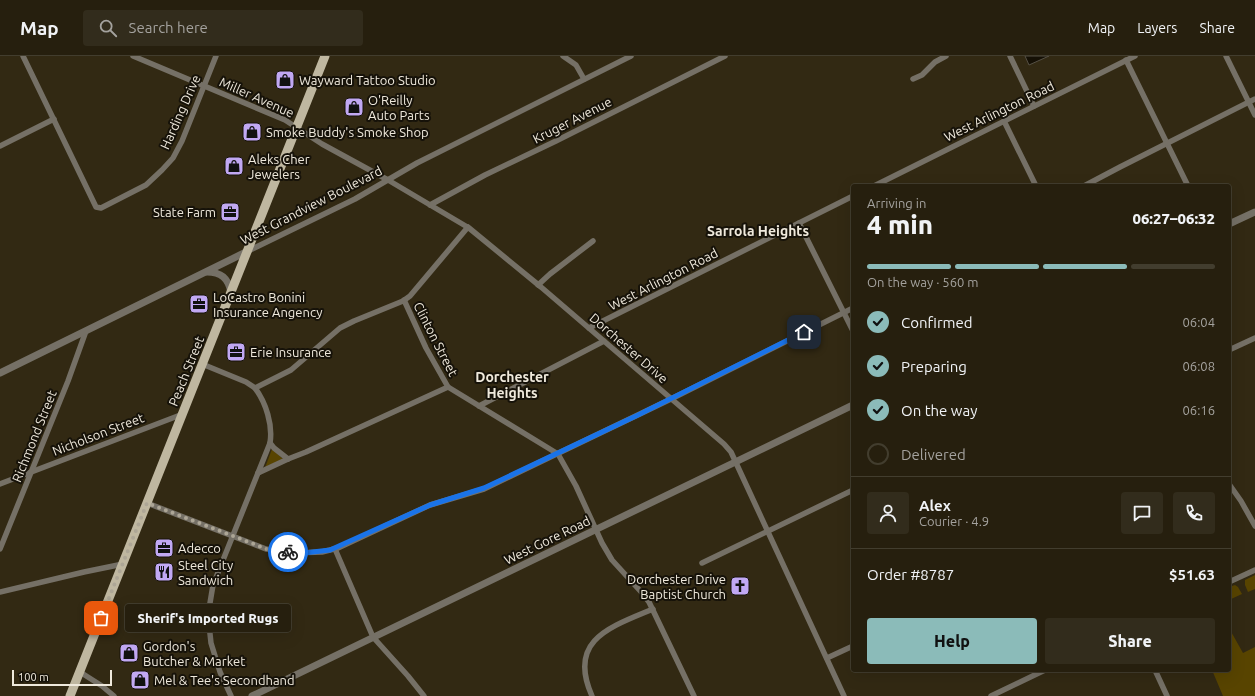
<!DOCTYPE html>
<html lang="en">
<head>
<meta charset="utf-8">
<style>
	:root { --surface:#261f0e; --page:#322c1c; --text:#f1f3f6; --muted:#a4a29e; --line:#423d2e; --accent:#8bbbb9 }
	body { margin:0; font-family:Ubuntu,sans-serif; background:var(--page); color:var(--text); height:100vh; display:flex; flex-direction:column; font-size:15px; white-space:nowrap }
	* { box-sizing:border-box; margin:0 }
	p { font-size:13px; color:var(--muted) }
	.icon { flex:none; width:22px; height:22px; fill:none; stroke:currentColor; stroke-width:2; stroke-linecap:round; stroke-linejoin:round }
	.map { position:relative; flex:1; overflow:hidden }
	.drawer { position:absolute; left:851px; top:128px; width:380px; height:488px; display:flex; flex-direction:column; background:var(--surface); border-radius:4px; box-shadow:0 4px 16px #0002,0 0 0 1px var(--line) }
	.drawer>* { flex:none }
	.scale { position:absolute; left:12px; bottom:10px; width:100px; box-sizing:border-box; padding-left:4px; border:2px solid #efe9dc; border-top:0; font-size:11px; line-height:14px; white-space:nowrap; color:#efe9dc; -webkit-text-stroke:3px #161209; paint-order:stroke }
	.pin { position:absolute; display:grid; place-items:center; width:34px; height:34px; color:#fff; margin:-17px; border-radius:8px; box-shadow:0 2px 6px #0006 }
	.courier { position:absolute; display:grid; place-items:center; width:40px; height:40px; margin:-20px; border:3px solid #1a73e8; border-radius:50%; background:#fff; color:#222; box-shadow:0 1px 5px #0007 }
	.bubble { position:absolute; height:28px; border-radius:4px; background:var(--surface); box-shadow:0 4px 16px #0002,0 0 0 1px var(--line); font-size:13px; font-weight:800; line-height:28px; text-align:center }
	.overview em { font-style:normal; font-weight:800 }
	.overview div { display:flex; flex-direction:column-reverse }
	.overview { display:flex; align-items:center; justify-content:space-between; height:68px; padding:0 16px }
	h1 { font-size:26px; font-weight:800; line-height:30px }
	.bar { display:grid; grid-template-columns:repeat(4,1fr); gap:6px 4px; align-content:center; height:48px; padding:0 16px }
	.bar i { height:5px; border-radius:3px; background:var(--line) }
	.bar .selected { background:var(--accent) }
	.bar p { grid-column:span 4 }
	.line { display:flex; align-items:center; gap:10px; padding:0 16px; border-top:1px solid var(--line) }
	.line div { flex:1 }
	.round { display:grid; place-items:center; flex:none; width:42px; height:42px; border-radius:4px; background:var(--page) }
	ol { padding:0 16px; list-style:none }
	li { display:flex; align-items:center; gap:12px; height:44px }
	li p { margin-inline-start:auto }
	li .icon { padding:4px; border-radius:50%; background:var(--accent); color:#111; stroke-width:4 }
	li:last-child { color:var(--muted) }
	li i { width:22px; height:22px; border:2px solid var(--line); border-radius:50% }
	.button { display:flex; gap:8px; margin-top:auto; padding:8px 16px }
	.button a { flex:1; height:46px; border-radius:4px; background:var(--accent); color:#111; font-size:16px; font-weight:800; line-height:46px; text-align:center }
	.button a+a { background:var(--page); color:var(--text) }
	header { display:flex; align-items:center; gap:24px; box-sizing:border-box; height:56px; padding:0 20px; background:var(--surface); border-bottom:1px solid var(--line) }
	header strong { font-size:19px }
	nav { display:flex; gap:22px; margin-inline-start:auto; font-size:14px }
	.search { width:280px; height:36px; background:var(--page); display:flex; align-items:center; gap:10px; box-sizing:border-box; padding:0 14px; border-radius:4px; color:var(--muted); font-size:15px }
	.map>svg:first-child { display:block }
	.green { fill:#584400 }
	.water { fill:#151005; stroke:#565146 }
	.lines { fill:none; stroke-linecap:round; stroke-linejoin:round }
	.minor { stroke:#757066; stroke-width:5.5 }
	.tertiary { stroke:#757066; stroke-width:7 }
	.primary { stroke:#bfb7a0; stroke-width:9 }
	.done { stroke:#ada696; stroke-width:4; stroke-dasharray:0 7.2 }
	.route { stroke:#1a73e8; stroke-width:5 }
	.labels { text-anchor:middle; stroke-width:4; stroke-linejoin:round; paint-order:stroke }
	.poi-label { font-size:13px; fill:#efe9dc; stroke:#161209; text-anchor:start }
	.street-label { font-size:13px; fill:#efe9dc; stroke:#161209 }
	.neighbourhood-label { font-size:14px; font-weight:bold; fill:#efe9dc; stroke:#161209 }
</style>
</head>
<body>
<header>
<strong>Map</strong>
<div class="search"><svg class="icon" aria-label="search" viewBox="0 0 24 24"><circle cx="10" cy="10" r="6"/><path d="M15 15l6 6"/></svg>Search here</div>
<nav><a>Map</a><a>Layers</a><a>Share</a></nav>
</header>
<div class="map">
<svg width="1255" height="640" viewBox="0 0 1255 640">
	<rect width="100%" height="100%" fill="#322913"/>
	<g class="green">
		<path d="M272 393 283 403 265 411 266 409Z"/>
		<path d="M1255 519V533L1248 536 1245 529V524Z"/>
		<path d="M1235 529 1238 531 1242 538 1229 544V531Z"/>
		<path d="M1229 572 1243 597 1255 591V640H1223L1212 614H1229Z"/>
	</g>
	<path class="water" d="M1025 0H1049L1029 9Z"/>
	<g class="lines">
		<g class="minor">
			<path d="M23 0 96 151 101 152 146 129 162 114 173 102 182 85 216 0"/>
			<path d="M133 0 285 64 322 88 388 124 469 172 541 231 724 388 731 396 844 640"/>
			<path d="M563 0 576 9 584 23"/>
			<path d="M1010 0 1034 50"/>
			<path d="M1226 0 1255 59"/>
			<path d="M1126 4 1188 130"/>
			<path d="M913 23 922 19 935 6 946 0"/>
			<path d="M1004 65 1036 130"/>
			<path d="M0 90 54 63"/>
			<path d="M874 130 1135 0"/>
			<path d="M1084 130 1120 111 1255 43"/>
			<path d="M430 149 485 119 556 85 725 0"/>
			<path d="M799 167 853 275"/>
			<path d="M248 195 355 143 417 107 631 0"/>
			<path d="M538 229 550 218 593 185"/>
			<path d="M404 244 426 292 448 331 558 398 576 430 602 487 612 504 643 538 649 546 694 640"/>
			<path d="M589 272 853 140"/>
			<path d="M1229 294 1255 282"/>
			<path d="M202 308 246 326 255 332 291 314 340 272 354 265 403 245 410 240 468 171"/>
			<path d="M479 350 604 285"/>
			<path d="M270 387 274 392 288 403"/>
			<path d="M258 417 288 403 306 396 448 331"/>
			<path d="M0 428 183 358"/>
			<path d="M1229 428 1241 445 1255 470"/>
			<path d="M147 447 266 493 292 497 322 496 338 492 430 449 484 433 511 420 671 343 853 252"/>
			<path d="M0 493 68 325 86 275"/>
			<path d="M335 493 373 581 408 620 424 640"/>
			<path d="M702 507 853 434"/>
			<path d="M1229 526 1255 514"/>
			<path d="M0 536 84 516 123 508"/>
			<path d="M827 602 853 590"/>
			<path d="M1155 614 1167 640"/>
			<path d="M80 616 102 630 114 640"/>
			<path d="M231 640 220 616 211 587 208 559 213 529 270 387C273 369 266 347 255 332"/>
			<path d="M592 640C567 584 610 571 653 553"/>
			<path d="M991 640 1045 614"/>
		</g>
		<g class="tertiary">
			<path d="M1229 168 1255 156"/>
			<path d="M207 216C221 216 228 222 231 236"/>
			<path d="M0 317 248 195"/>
			<path d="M252 640 853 349"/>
		</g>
		<path class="primary" d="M70 640 325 0"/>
	</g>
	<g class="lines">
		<path class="done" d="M101 562 147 447 259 490 266 493 288 496"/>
		<path class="route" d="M288 496 304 497 330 494 430 449 484 432 638 359 804 276"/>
	</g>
	<defs>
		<g id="shop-square" transform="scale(1)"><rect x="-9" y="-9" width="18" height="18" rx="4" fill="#c1a8f3" stroke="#161209"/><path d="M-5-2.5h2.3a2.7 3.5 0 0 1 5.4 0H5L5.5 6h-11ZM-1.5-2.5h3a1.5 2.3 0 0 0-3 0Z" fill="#111"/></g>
		<g id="office-square" transform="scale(1)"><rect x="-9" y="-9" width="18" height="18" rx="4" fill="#c1a8f3" stroke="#161209"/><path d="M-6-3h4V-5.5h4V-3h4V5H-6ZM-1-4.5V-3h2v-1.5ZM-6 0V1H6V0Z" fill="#111"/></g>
		<g id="restaurant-square" transform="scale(1)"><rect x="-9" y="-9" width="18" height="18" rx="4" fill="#c1a8f3" stroke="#161209"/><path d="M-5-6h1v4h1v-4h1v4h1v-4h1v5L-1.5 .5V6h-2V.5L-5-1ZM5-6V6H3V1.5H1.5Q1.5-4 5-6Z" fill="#111"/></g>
		<g id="church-square" transform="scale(1)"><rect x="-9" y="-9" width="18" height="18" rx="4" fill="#c1a8f3" stroke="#161209"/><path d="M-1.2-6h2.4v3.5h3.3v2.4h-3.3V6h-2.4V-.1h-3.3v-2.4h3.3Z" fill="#111"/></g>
	</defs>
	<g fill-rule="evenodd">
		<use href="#shop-square" x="285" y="24"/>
		<use href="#shop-square" x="354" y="51"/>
		<use href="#shop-square" x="252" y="76"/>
		<use href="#shop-square" x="234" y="110"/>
		<use href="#office-square" x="230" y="156"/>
		<use href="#office-square" x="199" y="248"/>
		<use href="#office-square" x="236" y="296"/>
		<use href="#office-square" x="164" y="492"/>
		<use href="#restaurant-square" x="164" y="516"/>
		<use href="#church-square" x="740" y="530"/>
		<use href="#shop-square" x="129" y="597"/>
		<use href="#shop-square" x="140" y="624"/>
	</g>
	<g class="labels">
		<g class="poi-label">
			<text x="299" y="29">Wayward Tattoo Studio</text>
			<text x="368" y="49">O'Reilly<tspan x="368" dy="15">Auto Parts</tspan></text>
			<text x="266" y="81">Smoke Buddy's Smoke Shop</text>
			<text x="248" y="108">Aleks Cher<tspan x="248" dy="15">Jewelers</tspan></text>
			<text x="216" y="161" text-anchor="end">State Farm</text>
			<text x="213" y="246">LoCastro Bonini<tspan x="213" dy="15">Insurance Angency</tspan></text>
			<text x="250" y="301">Erie Insurance</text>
			<text x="178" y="497">Adecco</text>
			<text x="178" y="514">Steel City<tspan x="178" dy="15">Sandwich</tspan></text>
			<text x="726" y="528" text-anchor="end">Dorchester Drive<tspan x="726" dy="15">Baptist Church</tspan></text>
			<text x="143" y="595">Gordon's<tspan x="143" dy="15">Butcher &amp; Market</tspan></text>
			<text x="154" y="629">Mel &amp; Tee's Secondhand</text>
		</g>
		<g class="street-label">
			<text transform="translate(257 41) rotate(24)" y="5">Miller Avenue</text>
			<text transform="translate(999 55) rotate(-26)" y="5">West Arlington Road</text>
			<text transform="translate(180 56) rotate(-66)" y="5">Harding Drive</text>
			<text transform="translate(572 64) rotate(-27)" y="5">Kruger Avenue</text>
			<text transform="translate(311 149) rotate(-27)" y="5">West Grandview Boulevard</text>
			<text transform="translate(663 223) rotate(-27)" y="5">West Arlington Road</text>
			<text transform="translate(436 283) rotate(63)" y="5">Clinton Street</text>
			<text transform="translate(629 292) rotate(41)" y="5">Dorchester Drive</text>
			<text transform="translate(186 315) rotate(-68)" y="5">Peach Street</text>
			<text transform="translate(98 378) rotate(-21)" y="5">Nicholson Street</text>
			<text transform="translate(34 380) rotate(-68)" y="5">Richmond Street</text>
			<text transform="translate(547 484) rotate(-26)" y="5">West Gore Road</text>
		</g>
		<g class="neighbourhood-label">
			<text x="758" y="180">Sarrola Heights</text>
			<text x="512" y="326">Dorchester<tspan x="512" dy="16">Heights</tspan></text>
		</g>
	</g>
</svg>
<div class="scale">100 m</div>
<div class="pin" style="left:101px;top:562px;background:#ea580c"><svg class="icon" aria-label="bag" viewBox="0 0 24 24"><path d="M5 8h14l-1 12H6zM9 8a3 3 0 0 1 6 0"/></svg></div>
<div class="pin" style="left:804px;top:276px;background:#1f2937"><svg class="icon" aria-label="home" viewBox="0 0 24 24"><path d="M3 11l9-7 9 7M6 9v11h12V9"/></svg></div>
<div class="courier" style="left:288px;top:496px"><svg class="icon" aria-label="bike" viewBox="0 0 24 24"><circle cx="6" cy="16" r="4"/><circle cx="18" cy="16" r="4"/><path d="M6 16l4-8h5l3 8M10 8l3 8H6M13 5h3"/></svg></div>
<div class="bubble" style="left:125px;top:548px;width:166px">Sherif's Imported Rugs</div>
<section class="drawer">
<div class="overview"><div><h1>4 min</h1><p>Arriving in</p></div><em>06:27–06:32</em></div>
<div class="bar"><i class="selected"></i><i class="selected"></i><i class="selected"></i><i></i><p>On the way · 560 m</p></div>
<ol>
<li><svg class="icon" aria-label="check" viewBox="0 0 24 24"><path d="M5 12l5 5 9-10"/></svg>Confirmed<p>06:04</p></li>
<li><svg class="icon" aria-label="check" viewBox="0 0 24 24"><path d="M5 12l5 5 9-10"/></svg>Preparing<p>06:08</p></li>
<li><svg class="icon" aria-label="check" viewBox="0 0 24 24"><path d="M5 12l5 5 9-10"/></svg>On the way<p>06:16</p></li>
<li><i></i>Delivered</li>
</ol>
<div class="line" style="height:72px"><a class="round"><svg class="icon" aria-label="person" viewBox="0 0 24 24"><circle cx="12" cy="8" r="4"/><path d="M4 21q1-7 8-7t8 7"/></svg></a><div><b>Alex</b><p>Courier · 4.9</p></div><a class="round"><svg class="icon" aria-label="chat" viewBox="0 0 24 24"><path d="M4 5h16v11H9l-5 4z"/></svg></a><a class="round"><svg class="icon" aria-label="phone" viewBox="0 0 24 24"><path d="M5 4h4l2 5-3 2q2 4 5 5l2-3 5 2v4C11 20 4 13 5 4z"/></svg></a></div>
<div class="line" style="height:52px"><div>Order #8787</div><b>$51.63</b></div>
<div class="button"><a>Help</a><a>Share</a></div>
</section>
</div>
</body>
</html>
